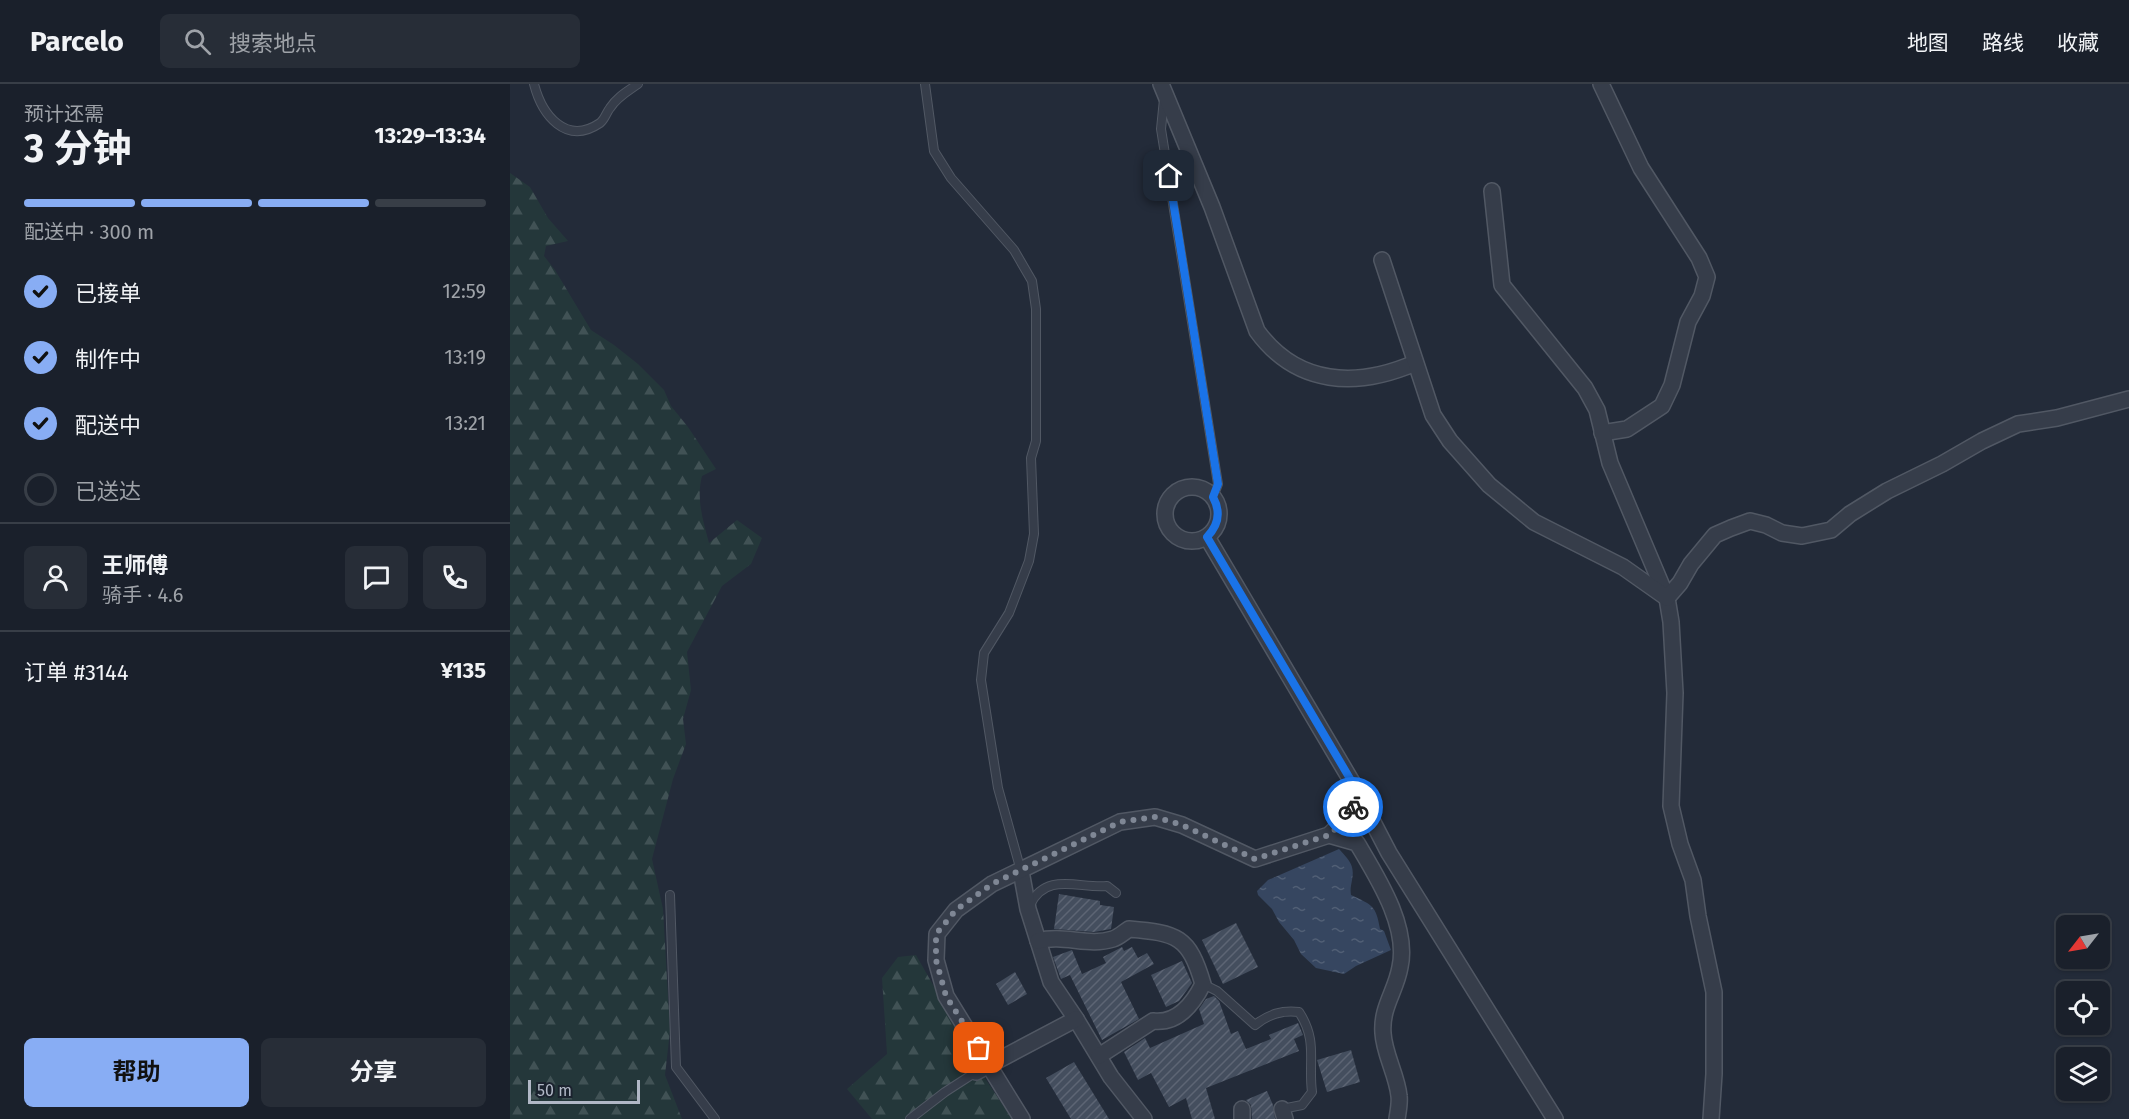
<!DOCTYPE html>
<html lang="zh">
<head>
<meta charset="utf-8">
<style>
	:root { --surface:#1a202b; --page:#272d37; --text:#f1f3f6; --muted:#9fa3a9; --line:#383e47; --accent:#88adf4 }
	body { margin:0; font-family:"Fira Sans","Noto Sans SC",sans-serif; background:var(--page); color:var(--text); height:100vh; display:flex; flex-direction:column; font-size:22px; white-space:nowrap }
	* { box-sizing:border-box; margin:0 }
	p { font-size:20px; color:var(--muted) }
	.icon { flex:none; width:33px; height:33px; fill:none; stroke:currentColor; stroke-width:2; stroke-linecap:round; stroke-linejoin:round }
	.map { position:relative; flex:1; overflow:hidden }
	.details { display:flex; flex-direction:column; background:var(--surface); width:510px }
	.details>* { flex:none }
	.needle { width:39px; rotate:239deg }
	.controls { position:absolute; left:1546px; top:831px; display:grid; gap:12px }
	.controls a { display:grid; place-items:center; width:54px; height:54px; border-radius:9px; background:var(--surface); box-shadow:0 2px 4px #0004,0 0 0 2px var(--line); font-size:30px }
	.scale { position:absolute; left:18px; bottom:15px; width:112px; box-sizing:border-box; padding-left:6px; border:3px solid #b1b8c6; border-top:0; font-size:16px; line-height:21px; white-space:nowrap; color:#b1b8c6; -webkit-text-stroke:4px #1b222e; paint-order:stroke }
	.pin { position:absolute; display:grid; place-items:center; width:51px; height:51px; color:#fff; margin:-26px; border-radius:12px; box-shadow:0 3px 9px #0006 }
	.courier { position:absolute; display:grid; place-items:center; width:60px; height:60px; margin:-30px; border:4px solid #1a73e8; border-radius:50%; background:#fff; color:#222; box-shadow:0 2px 8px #0007 }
	.head em { font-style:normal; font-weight:700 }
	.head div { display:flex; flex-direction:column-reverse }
	.head { display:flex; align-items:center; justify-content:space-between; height:102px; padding:0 24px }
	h1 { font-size:39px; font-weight:700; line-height:45px }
	.bar { display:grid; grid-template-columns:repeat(4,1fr); gap:9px 6px; align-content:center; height:72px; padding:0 24px }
	.bar i { height:8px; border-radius:4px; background:var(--line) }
	.bar .active { background:var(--accent) }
	.bar p { grid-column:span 4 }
	.line { display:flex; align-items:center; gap:15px; padding:0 24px; border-top:2px solid var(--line) }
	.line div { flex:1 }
	.round { display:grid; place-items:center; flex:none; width:63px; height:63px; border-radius:9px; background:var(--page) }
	ol { padding:0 24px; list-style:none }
	li { display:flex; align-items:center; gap:18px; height:66px }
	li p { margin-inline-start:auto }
	li .icon { padding:6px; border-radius:50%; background:var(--accent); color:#111; stroke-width:4 }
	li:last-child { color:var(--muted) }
	li i { width:33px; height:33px; border:3px solid var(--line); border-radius:50% }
	.primary-button { display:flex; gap:12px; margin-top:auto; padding:12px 24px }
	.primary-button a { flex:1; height:69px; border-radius:9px; background:var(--accent); color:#111; font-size:24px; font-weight:700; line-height:69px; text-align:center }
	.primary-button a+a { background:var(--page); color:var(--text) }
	header { display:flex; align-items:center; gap:36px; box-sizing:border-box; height:84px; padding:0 30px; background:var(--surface); border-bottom:2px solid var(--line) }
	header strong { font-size:28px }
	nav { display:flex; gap:33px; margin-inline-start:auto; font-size:21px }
	.search { width:420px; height:54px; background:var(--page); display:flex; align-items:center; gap:15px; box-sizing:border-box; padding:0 21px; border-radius:9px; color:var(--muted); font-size:22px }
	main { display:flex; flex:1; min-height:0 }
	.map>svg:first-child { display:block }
	.forest { fill:url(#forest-firs) }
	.water { fill:url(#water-ripples) }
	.building { fill:url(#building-hatch) }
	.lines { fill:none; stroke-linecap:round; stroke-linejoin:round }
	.service-casing { stroke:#515864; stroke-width:10 }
	.minor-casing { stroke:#515864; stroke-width:18 }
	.service { stroke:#363d4a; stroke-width:8 }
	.minor { stroke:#363d4a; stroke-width:15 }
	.done { stroke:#7f8795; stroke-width:6; stroke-dasharray:0 10.8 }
	.route { stroke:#1a73e8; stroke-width:8 }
</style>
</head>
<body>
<header>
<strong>Parcelo</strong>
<div class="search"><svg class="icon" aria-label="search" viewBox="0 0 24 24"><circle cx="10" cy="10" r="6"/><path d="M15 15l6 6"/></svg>搜索地点</div>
<nav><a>地图</a><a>路线</a><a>收藏</a></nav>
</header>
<main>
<section class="details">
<div class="head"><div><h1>3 分钟</h1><p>预计还需</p></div><em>13:29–13:34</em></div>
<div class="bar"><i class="active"></i><i class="active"></i><i class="active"></i><i></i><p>配送中 · 300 m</p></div>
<ol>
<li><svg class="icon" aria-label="check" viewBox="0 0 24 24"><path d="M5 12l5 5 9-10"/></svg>已接单<p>12:59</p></li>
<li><svg class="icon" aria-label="check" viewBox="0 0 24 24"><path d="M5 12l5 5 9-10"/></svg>制作中<p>13:19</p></li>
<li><svg class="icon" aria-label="check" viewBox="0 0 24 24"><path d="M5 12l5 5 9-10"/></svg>配送中<p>13:21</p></li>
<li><i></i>已送达</li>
</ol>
<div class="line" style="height:108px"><a class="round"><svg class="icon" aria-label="person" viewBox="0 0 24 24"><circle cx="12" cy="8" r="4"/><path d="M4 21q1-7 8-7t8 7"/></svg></a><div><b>王师傅</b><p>骑手 · 4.6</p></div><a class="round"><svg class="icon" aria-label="chat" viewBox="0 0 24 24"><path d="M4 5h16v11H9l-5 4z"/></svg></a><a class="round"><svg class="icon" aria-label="phone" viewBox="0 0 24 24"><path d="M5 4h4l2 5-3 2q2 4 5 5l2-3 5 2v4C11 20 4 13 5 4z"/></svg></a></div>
<div class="line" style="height:78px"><div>订单 #3144</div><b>¥135</b></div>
<div class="primary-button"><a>帮助</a><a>分享</a></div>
</section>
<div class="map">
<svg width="1619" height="1035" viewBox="0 0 1619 1035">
	<defs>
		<pattern id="forest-firs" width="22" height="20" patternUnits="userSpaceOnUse" patternTransform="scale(1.5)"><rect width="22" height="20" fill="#24373a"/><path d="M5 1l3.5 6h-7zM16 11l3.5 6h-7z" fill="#415255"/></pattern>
		<pattern id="water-ripples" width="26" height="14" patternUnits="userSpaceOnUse" patternTransform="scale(1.5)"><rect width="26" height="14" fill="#364660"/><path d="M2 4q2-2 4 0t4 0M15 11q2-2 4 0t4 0" fill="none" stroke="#515f75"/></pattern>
		<pattern id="building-hatch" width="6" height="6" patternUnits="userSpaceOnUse" patternTransform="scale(1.5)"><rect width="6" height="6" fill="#444e5e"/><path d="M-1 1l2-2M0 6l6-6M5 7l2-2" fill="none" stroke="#5d6574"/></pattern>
	</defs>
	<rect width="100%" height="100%" fill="#232b39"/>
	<g class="forest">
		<path d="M0 89 20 103 38 134 58 157 36 162 34 172 45 186 81 246 104 261 128 280 154 306 161 322 178 343 206 385 192 392C186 415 193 436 199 459L227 436 252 454 241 480 212 502 177 568 181 606 173 635 176 660 163 695 142 775 153 825 160 947 155 991 172 1035H0Z"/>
		<path d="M406 871 438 927 459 970 502 1035H362L337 1005 377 970 372 894 388 873Z"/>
	</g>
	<path class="water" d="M829 765C839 776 845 781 842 796 841 802 840 805 841 811 862 821 866 821 870 845L874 847 881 866 846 882 834 890 806 884 791 870 784 856 769 838 762 825 748 811 747 807 758 796Z"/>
	<g class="building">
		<path d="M549 810 590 817V821L604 823 601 845 584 848 544 845Z"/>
		<path d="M726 839 748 883 713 900 692 856Z"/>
		<path d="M612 863 614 867 622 863 628 874 637 869 644 880 611 898 629 935 592 956 560 891 551 895 543 873 562 866 572 890 596 879 593 873Z"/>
		<path d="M672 877 682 899 669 917 656 923 641 891Z"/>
		<path d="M505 888 517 910 498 921 486 900Z"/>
		<path d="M704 912 709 917 721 950 728 947 736 965 761 955 759 951 788 939 793 951 784 955 789 967 696 1004 705 1035H682L676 1014 659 1023 641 989 628 996 614 968 635 954 640 964 694 940 689 925 696 915Z"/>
		<path d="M841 966 850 998 817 1008 807 976Z"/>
		<path d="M564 978 599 1035H561L536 994Z"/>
		<path d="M757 1007 763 1021 765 1035H742L741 1021 736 1016Z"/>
	</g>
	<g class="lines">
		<g class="service-casing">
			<g id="service">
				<path d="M24 0C32 31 56 62 90 39 95 35 96 29 100 24 107 13 118 7 128 0"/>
				<path d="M415 0 424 67 441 94 504 166 522 197 526 225V357L521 374 524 450 519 477 499 529 474 569 471 596 488 704 511 787"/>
				<path d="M654 15 651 45 708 400 703 413"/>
				<path d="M160 811 166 983 205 1035"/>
				<path d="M520 821C536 787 570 805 597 802L606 809"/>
				<path d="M693 900 707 907 745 941C759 930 772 926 789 928 808 957 798 977 802 1008L792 1021 772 1025"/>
				<path d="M400 1035 435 1008 466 988"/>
			</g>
		</g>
		<g class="minor-casing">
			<g id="minor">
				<path d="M651 0 702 123 747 247C787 302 847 304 905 279"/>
				<path d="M1091 0 1131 84 1189 174 1197 193 1192 212 1178 238 1162 301 1152 322 1117 345 1092 349"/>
				<path d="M982 107 992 201 1075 304 1087 326 1100 379 1157 514 1161 538 1165 609 1161 722 1170 760 1183 796 1188 832 1204 908V990L1201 1035"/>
				<path d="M872 176 923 331 940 357 979 401 1024 438 1113 483 1157 514 1170 499 1181 480 1205 451 1221 444 1240 437 1256 441 1272 449 1292 452 1321 446 1340 430 1377 407 1432 380 1472 357 1508 340 1547 334 1619 315"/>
				<circle cx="682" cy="430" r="27"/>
				<path d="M697 453 842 698 879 769 1045 1035"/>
				<path d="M819 751 847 759C867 793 899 842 890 883 886 907 871 923 873 949 874 970 887 991 889 1012 890 1019 888 1028 887 1035"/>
				<path d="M511 787 518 825 541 898 566 935 601 993 634 1035"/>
				<path d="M528 857C554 850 578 863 603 855 609 853 614 848 619 845 667 849 679 852 693 900 683 920 667 940 643 937L589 972"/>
				<path d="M466 988 566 935"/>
				<path d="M732 1025V1035"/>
				<path d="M772 1025 775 1035"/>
				<path d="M512 1035 436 912 426 876 427 850 446 826 482 800 610 738 645 733 672 741 745 775 819 751 843 728 842 698"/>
			</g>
		</g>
		<use href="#service" class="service"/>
		<use href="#minor" class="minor"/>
	</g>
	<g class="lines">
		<path class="done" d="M469 964 436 912 426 876V850L446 826 482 800 610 738 645 733 672 741 745 775 819 751 843 728V723"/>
		<path class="route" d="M659 92 708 400 703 413C711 428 709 441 697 453L842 698 843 723"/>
	</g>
</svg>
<div class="controls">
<a><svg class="needle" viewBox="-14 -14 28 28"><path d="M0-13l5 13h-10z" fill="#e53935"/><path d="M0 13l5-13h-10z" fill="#9fa3a9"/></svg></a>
<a><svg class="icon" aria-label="locate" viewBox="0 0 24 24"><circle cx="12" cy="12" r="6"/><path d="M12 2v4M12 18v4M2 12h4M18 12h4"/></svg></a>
<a><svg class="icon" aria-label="layers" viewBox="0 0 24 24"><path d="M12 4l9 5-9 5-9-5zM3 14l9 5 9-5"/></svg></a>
</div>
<div class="scale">50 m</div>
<div class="pin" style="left:469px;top:964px;background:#ea580c"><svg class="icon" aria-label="bag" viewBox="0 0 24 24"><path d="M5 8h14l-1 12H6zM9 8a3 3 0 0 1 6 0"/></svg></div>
<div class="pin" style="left:659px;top:92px;background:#1f2937"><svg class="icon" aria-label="home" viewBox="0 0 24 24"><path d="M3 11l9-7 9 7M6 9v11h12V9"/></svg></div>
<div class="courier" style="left:843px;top:723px"><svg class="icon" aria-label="bike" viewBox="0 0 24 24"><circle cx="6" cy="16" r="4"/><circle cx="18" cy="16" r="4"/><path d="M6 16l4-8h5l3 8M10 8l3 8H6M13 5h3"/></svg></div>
</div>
</main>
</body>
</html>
